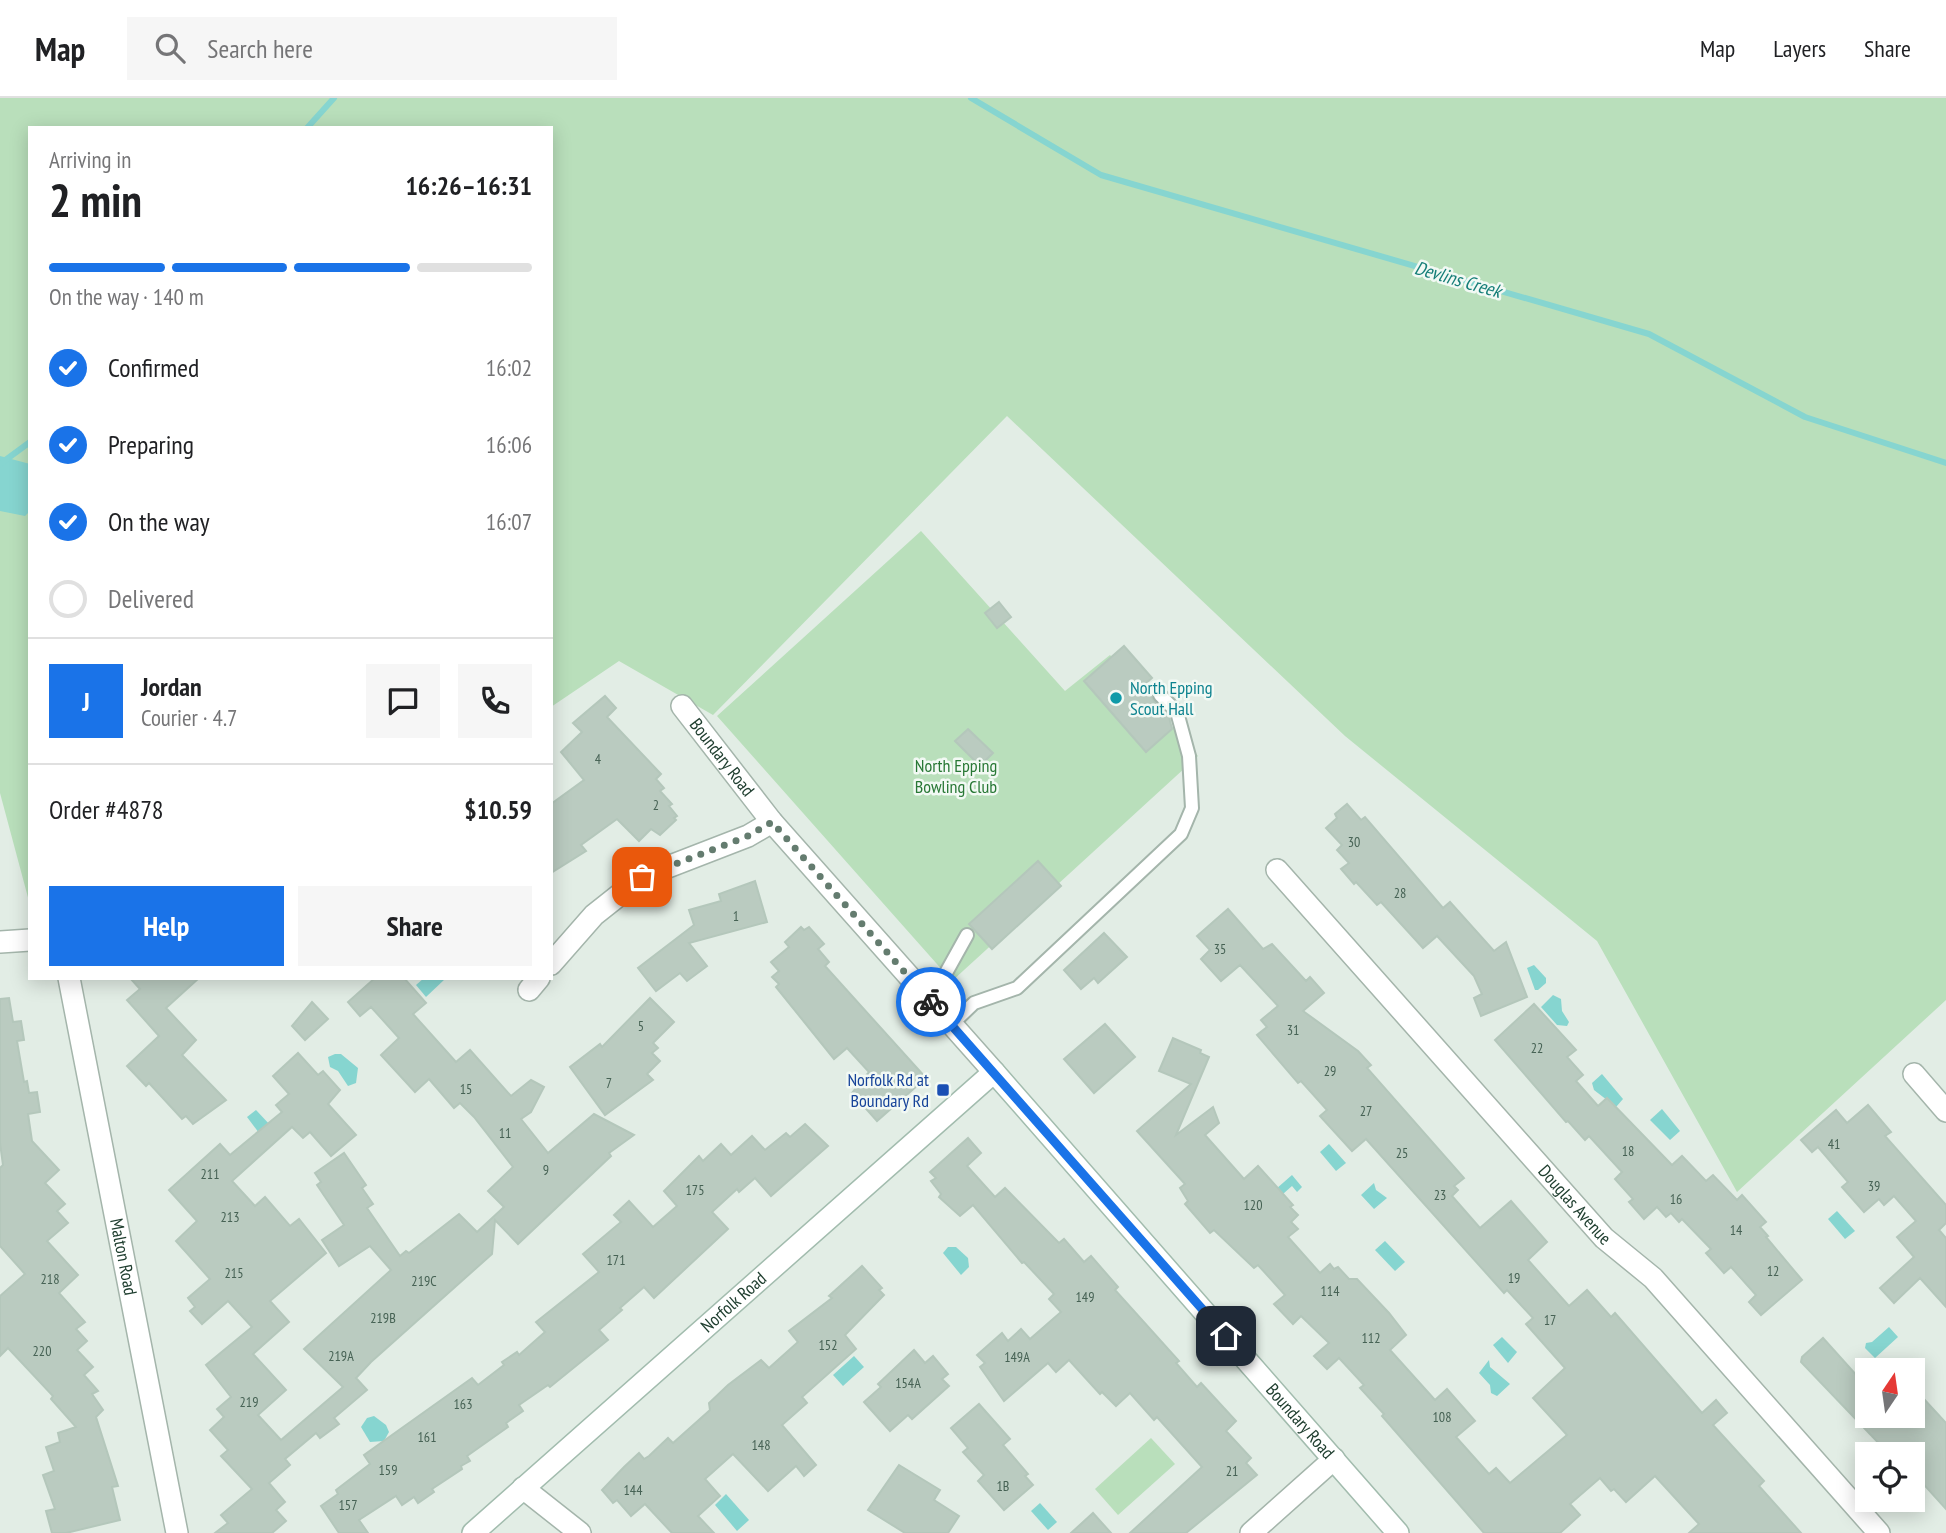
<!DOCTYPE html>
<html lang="en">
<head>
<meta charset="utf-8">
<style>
	:root { --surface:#fff; --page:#f6f6f6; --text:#202124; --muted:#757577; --line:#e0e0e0; --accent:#1a73e8 }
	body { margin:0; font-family:"PT Sans Narrow",sans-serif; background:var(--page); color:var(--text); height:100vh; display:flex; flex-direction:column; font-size:26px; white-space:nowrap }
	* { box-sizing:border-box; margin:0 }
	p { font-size:23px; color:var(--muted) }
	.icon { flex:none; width:38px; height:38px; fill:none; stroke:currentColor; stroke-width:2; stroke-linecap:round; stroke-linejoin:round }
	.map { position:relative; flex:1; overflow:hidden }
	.side { position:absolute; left:28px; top:28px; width:525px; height:854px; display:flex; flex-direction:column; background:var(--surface); border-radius:0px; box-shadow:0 4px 18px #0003 }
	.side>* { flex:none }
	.needle { width:46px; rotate:13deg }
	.controls { position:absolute; left:1855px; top:1260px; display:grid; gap:14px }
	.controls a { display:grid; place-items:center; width:70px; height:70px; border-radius:0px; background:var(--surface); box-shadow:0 4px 18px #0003; font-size:35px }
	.pin { position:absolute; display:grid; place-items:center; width:60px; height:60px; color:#fff; margin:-30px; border-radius:14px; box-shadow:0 4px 10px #0006 }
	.courier { position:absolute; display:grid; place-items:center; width:70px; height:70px; margin:-35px; border:5px solid #1a73e8; border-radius:50%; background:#fff; color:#222; box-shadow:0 2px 9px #0007 }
	.headline em { font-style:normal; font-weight:800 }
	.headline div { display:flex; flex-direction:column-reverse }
	.headline { display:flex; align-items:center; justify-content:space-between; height:119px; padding:0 21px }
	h1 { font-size:46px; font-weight:800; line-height:52px }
	.bar { display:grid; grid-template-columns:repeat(4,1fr); gap:10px 7px; align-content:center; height:84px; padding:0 21px }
	.bar i { height:9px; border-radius:5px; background:var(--line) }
	.bar .selected { background:var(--accent) }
	.bar p { grid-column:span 4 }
	.line { display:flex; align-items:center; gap:18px; padding:0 21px; border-top:2px solid var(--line) }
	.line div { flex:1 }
	.round { display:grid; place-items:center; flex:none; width:74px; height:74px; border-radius:0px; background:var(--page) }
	ol { padding:0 21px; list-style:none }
	li { display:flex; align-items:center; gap:21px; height:77px }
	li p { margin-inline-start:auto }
	li .icon { padding:7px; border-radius:50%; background:var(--accent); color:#fff; stroke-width:4 }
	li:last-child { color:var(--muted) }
	li i { width:38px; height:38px; border:4px solid var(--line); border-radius:50% }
	.cta { display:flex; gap:14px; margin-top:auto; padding:14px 21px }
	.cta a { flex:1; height:80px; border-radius:0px; background:var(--accent); color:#fff; font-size:28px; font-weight:800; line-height:80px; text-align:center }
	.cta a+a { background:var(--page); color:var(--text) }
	header { display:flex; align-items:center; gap:42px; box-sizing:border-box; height:98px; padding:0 35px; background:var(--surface); border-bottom:2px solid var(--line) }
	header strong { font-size:33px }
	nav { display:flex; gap:38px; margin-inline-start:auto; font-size:24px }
	.search { width:490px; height:63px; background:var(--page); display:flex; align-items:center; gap:18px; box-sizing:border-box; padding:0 24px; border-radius:0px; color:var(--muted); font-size:26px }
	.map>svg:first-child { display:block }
	.green { fill:#b9dfbb }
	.water { fill:#86d5d0 }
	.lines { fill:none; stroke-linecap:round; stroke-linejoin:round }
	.stream { stroke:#86d5d0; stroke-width:6 }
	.building { fill:#bacbc0; stroke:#b4c7bb; stroke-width:2 }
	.lane-casing { stroke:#a4b5ab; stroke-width:16 }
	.street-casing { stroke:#a4b5ab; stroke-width:24 }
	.secondary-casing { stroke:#a2bcae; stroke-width:24 }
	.lane { stroke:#fff; stroke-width:12 }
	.street { stroke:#fff; stroke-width:21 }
	.secondary { stroke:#fff; stroke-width:21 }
	.done { stroke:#647c6f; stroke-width:7; stroke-dasharray:0 12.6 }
	.route { stroke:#1a73e8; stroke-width:9 }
	.culture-dot { fill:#0f9aa8; stroke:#f2f9f4; stroke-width:2.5 }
	.transit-dot { fill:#1a4fb4; stroke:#f2f9f4; stroke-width:2.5 }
	.labels { text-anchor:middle; stroke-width:5; stroke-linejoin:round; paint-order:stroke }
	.number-label { font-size:14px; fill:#466254 }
	.culture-label { font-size:18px; fill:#0d838f; stroke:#f2f9f4; text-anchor:start }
	.street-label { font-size:18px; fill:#203f30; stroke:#f2f9f4 }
	.park-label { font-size:18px; fill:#287835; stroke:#f2f9f4 }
	.transit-label { font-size:18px; fill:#164399; stroke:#f2f9f4; text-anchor:end }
	.water-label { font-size:19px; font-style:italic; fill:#177f79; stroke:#f2f9f4 }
</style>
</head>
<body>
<header>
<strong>Map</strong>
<div class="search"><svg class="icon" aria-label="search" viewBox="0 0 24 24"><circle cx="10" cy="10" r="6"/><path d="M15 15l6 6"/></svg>Search here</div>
<nav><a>Map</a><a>Layers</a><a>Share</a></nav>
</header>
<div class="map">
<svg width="1946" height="1435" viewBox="0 0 1946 1435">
	<rect width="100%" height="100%" fill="#e2ede5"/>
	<g class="green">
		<path d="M0 0H1946V902L1737 1094 1597 843 1345 638 1007 318 713 617 619 563 551 609V30H30V807L0 695Z"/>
		<path d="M921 433 1065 593 1110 557 1198 658 952 883 717 618Z"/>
		<path d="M1151 1340 1175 1366 1118 1417 1095 1391Z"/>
	</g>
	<g class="water">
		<path d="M0 358 30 366V413L25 418 0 413Z"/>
		<path d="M1534 867 1546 880V885L1538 892H1535L1527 870Z"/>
		<path d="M424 880H444L445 881 426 899 416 887Z"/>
		<path d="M1553 897 1561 901 1562 913 1569 924 1567 928 1557 927 1541 909Z"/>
		<path d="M335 956H341L358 970 356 985 348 988 338 973 330 969 328 959Z"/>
		<path d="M1602 976 1623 1001 1616 1009 1594 992 1592 985Z"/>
		<path d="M1662 1011 1680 1033 1670 1042 1650 1022Z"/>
		<path d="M256 1012 271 1028 259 1035 247 1019Z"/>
		<path d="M1329 1046 1346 1065 1336 1073 1320 1054Z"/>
		<path d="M1292 1077 1302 1089 1297 1094 1292 1088 1275 1103 1269 1097Z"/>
		<path d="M1374 1085 1376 1092 1387 1100 1374 1111 1361 1097Z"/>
		<path d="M1837 1113 1855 1133 1845 1141 1828 1121Z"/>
		<path d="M1385 1143 1405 1164 1395 1173 1375 1152Z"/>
		<path d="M948 1149H956L968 1160 969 1169 961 1177 943 1155Z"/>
		<path d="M1889 1229 1898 1239 1875 1260 1865 1250 1866 1245 1872 1244Z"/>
		<path d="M1502 1239 1517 1254 1508 1265 1493 1247Z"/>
		<path d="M854 1258 864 1269 843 1288 833 1277Z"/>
		<path d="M1489 1262 1490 1269 1510 1286 1497 1298 1491 1295 1490 1287 1479 1275Z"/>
		<path d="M374 1318 386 1327 389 1334 384 1343 370 1344 361 1329 367 1320Z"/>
		<path d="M726 1396 749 1422 737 1433 715 1407Z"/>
		<path d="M1040 1405 1057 1424 1048 1432 1031 1413Z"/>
	</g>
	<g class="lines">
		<g class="stream">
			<path d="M971 0 1101 77 1649 236 1805 319 1946 365"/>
			<path d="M307 30 334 0"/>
			<path d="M0 366 30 344"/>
		</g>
	</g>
	<g class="building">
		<path d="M999 504 1011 519 997 530 985 515Z"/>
		<path d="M1124 548 1152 580 1144 587 1154 603 1169 619 1172 631 1146 654 1084 583Z"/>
		<path d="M605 598 616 610 607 619 661 676 656 681 664 690 660 693 672 706 669 708 677 718 674 720 676 722 660 737 651 731 639 743 617 721 581 747 586 753 551 775V706L584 682 561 654 582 634 573 625Z"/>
		<path d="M968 631 993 655 980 668 955 643Z"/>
		<path d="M1347 706 1361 722 1365 719 1443 810 1450 804 1494 853 1506 844 1527 899 1481 918 1474 900 1482 896 1474 878 1437 838 1423 850 1381 804 1377 807 1356 784 1354 786 1341 771 1349 765 1337 752 1342 747 1326 730 1337 720 1335 716Z"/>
		<path d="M1038 763 1061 788 992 851 969 826Z"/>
		<path d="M755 783 767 824 689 845 707 868 687 883 680 875 656 893 638 870 694 827 689 812 721 803 719 796Z"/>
		<path d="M1228 811 1263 851 1272 846 1306 883 1310 879 1324 895 1303 913 1358 953 1371 967 1367 970 1464 1080 1454 1088 1458 1092 1452 1098 1480 1130 1511 1103 1547 1144 1528 1162 1569 1208 1587 1192 1611 1219 1615 1215 1702 1315 1716 1302 1727 1315 1713 1327 1764 1383 1759 1388 1801 1435H1689L1699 1426 1655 1378 1626 1404 1614 1391 1611 1393 1600 1380 1570 1406 1580 1417 1560 1435H1484L1382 1318 1384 1316 1360 1290 1364 1287 1339 1260 1327 1271 1314 1258 1329 1245 1301 1218 1293 1226 1274 1206 1285 1197 1258 1167 1254 1170 1214 1132 1210 1135 1185 1106 1188 1103 1180 1090 1185 1086 1137 1033 1191 986 1159 973 1173 940 1201 952 1200 955 1209 959 1176 1037 1213 1009 1219 1025 1205 1037 1244 1081 1258 1068 1293 1107 1290 1109 1298 1117 1291 1124 1298 1131 1288 1139 1320 1175 1330 1166 1334 1171 1338 1169 1349 1181H1357L1389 1215 1406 1237 1390 1252 1435 1302 1447 1291 1475 1323 1456 1339 1489 1376 1496 1370 1510 1385 1567 1337 1533 1300 1565 1270 1526 1226 1533 1220 1507 1192 1504 1195 1366 1041 1352 1053 1320 1018 1327 1012 1301 983 1298 985 1257 937 1267 929 1261 922 1278 908 1240 867 1221 883 1201 861 1210 852 1197 838Z"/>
		<path d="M801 829 804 832 809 829 824 846 818 851 829 864 825 868 926 980 877 1023 852 995 869 974 847 950 834 961 776 889 779 886 772 879 779 873 771 864 789 849 785 844Z"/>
		<path d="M1104 835 1127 859 1098 885 1094 880 1081 891 1064 872Z"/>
		<path d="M130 880H199L166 910 196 942 182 957 226 1002 193 1026 186 1018 182 1021 149 985 146 988 127 968 159 938 127 902 140 891Z"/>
		<path d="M375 880H404L426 905 413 916 456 964 470 952 511 998 531 982 544 989 531 1014 521 1021 548 1055 594 1016 634 1037 609 1055 611 1058 518 1146 495 1122 492 1156 371 1264 356 1280 367 1292 334 1320 339 1326 320 1340 316 1335 285 1361 290 1367 269 1385 285 1404 276 1412 286 1423 272 1435H215L228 1425 221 1417 252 1391 221 1358 228 1352 210 1332 224 1319 217 1311 231 1299 206 1267 252 1229 228 1203 202 1226 190 1213 195 1209 188 1200 210 1181 176 1143 197 1123 169 1092 220 1046 230 1057 282 1014 276 1007 289 996 273 978 298 955 318 977 323 973 340 992 328 1006 356 1037 331 1058 310 1034 303 1040 292 1029 232 1083 255 1108 265 1099 290 1128 299 1121 326 1155 270 1203 289 1224 253 1256 286 1292 258 1317 281 1342 343 1289 304 1251 391 1172 370 1148 339 1168 322 1142 344 1127 317 1087 321 1084 315 1075 344 1055 366 1087 362 1090 373 1106 367 1110 400 1158 406 1153 409 1155 459 1116 477 1134 504 1109 488 1093 513 1069 474 1019 460 1005 454 1010 429 981 415 994 381 957 399 940 371 909 360 918 348 904Z"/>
		<path d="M9 900 13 924 21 923 24 942 17 943 24 984 27 983 29 995 37 994 40 1014 28 1016 32 1043 59 1072 45 1085 65 1106 57 1113 68 1125 47 1143 78 1177 59 1195 85 1224 76 1231 87 1243 77 1252 93 1269 84 1277 98 1293 92 1296 103 1312 96 1319 118 1388 112 1389 120 1422 66 1435H52L46 1413 55 1411 43 1377 54 1373 46 1349 60 1344 58 1335 76 1329 51 1301 53 1298 8 1250 0 1258V1198L25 1176 0 1148V1070L3 1067 0 1045V901Z"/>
		<path d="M650 900 674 924 653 945 658 950 652 955 660 963 647 976 653 982 605 1017 570 969 600 946 602 949Z"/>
		<path d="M312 904 328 921 305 942 292 928Z"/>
		<path d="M1534 906 1576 952 1567 959 1583 977 1576 983 1598 1008 1607 1000 1672 1067 1682 1058 1706 1083 1713 1077 1737 1102 1742 1097 1766 1124 1760 1129 1768 1138 1766 1139 1802 1182 1761 1217 1749 1204 1756 1197 1731 1169 1724 1175 1706 1155 1711 1151 1682 1121 1679 1124 1671 1115 1666 1119 1657 1109 1644 1121 1629 1104 1633 1101 1615 1081 1622 1074 1589 1038 1585 1042 1568 1023 1566 1024 1495 942Z"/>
		<path d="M1105 926 1135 959 1094 995 1064 961Z"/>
		<path d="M1868 1007 1891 1034 1885 1038 1946 1107V1125L1939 1132 1946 1140V1209L1920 1180 1894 1205 1880 1190 1914 1159 1897 1139 1916 1123 1894 1098 1884 1107 1879 1101 1864 1114 1842 1089 1848 1084 1818 1049 1812 1054 1801 1042 1836 1012 1847 1025Z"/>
		<path d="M805 1026 828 1048 771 1098 755 1080 739 1094 737 1091 712 1114 728 1131 654 1200 644 1189 620 1210 622 1212 599 1232 608 1242 550 1289 548 1287 519 1307 523 1313 506 1325 508 1329 467 1358 470 1363 461 1368 462 1371 432 1391 434 1394 418 1405 414 1399 402 1407 396 1398 359 1422 368 1435H339L321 1408 338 1396 336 1392 370 1366 364 1357 472 1280 478 1287 504 1267 502 1264 517 1254 519 1257 545 1234 536 1224 599 1174 583 1156 621 1124 614 1117 629 1103 653 1129 677 1108 664 1093 699 1058 703 1063 721 1046 731 1057 752 1038 765 1052 786 1035 790 1039Z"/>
		<path d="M968 1040 981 1055 967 1068 995 1099 1005 1090 1059 1145 1064 1141 1084 1164 1091 1158 1118 1189 1115 1192 1179 1263 1176 1265 1197 1289 1201 1285 1236 1323 1226 1333 1251 1360 1246 1365 1257 1377 1186 1435H1130L1202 1369 1157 1319 1154 1322 1130 1295 1116 1308 1102 1294 1100 1296 1069 1262 1056 1274 1048 1265 1004 1303 980 1269 985 1265 977 1257 1002 1235 1008 1243 1021 1231 1030 1241 1061 1214 1049 1201 1054 1196 1024 1164 1022 1165 973 1107 960 1118 939 1099 941 1096 931 1083 936 1080 930 1074Z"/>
		<path d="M862 1168 882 1190 879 1192 884 1197 845 1237 856 1251 802 1299 807 1305 782 1327 816 1367 804 1378 796 1368 768 1393 733 1356 705 1381 720 1398 698 1418 714 1435H672L645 1406 631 1418 617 1402 613 1405 602 1392 624 1369 639 1355 644 1361 649 1358 668 1340 673 1345 710 1312 709 1305 728 1287 761 1262 769 1270 798 1244 789 1233 832 1200 829 1198Z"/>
		<path d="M1823 1240 1867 1289V1318H1913V1289L1946 1325V1411L1917 1379 1921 1376 1913 1367V1356H1889L1801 1264 1802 1259Z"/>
		<path d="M914 1252 925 1265 933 1258 948 1276 942 1281 949 1288 912 1321 908 1317 890 1333 864 1304 881 1289 878 1286Z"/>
		<path d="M979 1306 1010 1341 1003 1347 1028 1376 1025 1378 1033 1387 1004 1412 978 1383 984 1377 963 1354 968 1350 951 1330Z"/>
		<path d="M899 1367 940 1392 934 1402 959 1418 948 1435H905L868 1412Z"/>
		<path d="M1093 1415 1111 1435H1071Z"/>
	</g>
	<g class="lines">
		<g class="lane-casing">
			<g id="lane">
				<path d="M924 897 942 882 967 837"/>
				<path d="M951 927 974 905 1017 890 1181 736 1192 710 1189 658 1177 614 1160 597"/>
			</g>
		</g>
		<g class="street-casing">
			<g id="street">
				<path id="s1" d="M682 608 772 724 994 974"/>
				<path id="s2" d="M1277 772 1604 1140 1653 1180 1879 1435"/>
				<path d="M0 844 30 842"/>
				<path d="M551 866 594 817 642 779 748 738 772 724"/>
				<path id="s3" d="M69 880 177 1435"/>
				<path d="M529 892 539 880"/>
				<path d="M1914 976 1946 1013"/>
				<path d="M523 1390 580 1435"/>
				<path d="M1251 1435 1334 1361"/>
			</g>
		</g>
		<g class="secondary-casing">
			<g id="secondary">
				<path id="s4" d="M473 1435 994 974 1398 1435"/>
			</g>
		</g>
		<use href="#lane" class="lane"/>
		<use href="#street" class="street"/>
		<use href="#secondary" class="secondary"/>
	</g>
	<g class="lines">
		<path class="done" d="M642 779 748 738 772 724 931 904"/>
		<path class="route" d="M931 904 1226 1238"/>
	</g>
	<circle class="culture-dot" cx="1116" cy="600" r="7"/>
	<rect class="transit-dot" x="936" y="985" width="14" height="14" rx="3.5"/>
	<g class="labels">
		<g class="number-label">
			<text x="598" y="666">4</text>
			<text x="656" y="712">2</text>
			<text x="1354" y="749">30</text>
			<text x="1400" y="800">28</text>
			<text x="736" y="823">1</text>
			<text x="1220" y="856">35</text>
			<text x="641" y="933">5</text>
			<text x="1293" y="937">31</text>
			<text x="1537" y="955">22</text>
			<text x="1330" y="978">29</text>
			<text x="609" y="990">7</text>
			<text x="466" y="996">15</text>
			<text x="1366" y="1018">27</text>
			<text x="505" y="1040">11</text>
			<text x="1834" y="1051">41</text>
			<text x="1628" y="1058">18</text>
			<text x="1402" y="1060">25</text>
			<text x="546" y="1077">9</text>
			<text x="210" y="1081">211</text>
			<text x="1874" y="1093">39</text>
			<text x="695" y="1097">175</text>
			<text x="1440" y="1102">23</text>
			<text x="1676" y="1106">16</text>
			<text x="1253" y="1112">120</text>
			<text x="230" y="1124">213</text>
			<text x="1736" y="1137">14</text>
			<text x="616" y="1167">171</text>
			<text x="1773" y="1178">12</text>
			<text x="234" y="1180">215</text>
			<text x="1514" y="1185">19</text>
			<text x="50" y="1186">218</text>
			<text x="424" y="1188">219C</text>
			<text x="1330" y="1198">114</text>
			<text x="1085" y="1204">149</text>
			<text x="383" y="1225">219B</text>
			<text x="1550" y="1227">17</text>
			<text x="1371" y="1245">112</text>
			<text x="828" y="1252">152</text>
			<text x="42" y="1258">220</text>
			<text x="341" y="1263">219A</text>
			<text x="1017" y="1264">149A</text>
			<text x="908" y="1290">154A</text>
			<text x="249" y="1309">219</text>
			<text x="463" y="1311">163</text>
			<text x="1442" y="1324">108</text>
			<text x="427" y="1344">161</text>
			<text x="761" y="1352">148</text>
			<text x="388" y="1377">159</text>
			<text x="1232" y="1378">21</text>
			<text x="1003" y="1393">1B</text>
			<text x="633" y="1397">144</text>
			<text x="348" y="1412">157</text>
		</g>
		<g class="culture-label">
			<text x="1130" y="596">North Epping<tspan x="1130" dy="21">Scout Hall</tspan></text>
		</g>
		<g class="street-label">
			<text dy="6" stroke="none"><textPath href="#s1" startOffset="65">Boundary Road</textPath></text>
			<text dy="6" stroke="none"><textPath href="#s2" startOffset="448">Douglas Avenue</textPath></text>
			<text dy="6" stroke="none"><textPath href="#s3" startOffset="284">Malton Road</textPath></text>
			<text dy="6" stroke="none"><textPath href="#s4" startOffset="348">Norfolk Road</textPath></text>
			<text dy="6" stroke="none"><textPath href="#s4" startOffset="1160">Boundary Road</textPath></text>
		</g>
		<g class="park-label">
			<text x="956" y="674">North Epping<tspan x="956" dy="21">Bowling Club</tspan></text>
		</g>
		<g class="transit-label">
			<text x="929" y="988">Norfolk Rd at<tspan x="929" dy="21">Boundary Rd</tspan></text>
		</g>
		<g class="water-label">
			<text transform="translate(1458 181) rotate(16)" y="7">Devlins Creek</text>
		</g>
	</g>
</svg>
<div class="controls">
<a><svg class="needle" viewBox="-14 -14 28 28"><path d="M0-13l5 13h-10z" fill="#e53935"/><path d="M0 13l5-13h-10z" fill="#757577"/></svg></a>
<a><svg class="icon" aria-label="locate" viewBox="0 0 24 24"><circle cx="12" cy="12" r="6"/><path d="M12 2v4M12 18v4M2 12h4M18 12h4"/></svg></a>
</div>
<div class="pin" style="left:642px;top:779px;background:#ea580c"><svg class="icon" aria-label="bag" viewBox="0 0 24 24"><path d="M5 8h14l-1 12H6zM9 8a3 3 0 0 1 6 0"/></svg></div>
<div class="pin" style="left:1226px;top:1238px;background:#1f2937"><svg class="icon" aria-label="home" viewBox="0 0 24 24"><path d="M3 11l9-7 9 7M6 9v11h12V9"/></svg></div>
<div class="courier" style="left:931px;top:904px"><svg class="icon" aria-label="bike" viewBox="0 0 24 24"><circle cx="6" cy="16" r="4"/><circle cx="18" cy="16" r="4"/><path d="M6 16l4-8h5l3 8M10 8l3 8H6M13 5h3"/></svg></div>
<section class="side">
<div class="headline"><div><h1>2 min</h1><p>Arriving in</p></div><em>16:26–16:31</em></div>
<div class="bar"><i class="selected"></i><i class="selected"></i><i class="selected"></i><i></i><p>On the way · 140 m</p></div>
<ol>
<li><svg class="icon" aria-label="check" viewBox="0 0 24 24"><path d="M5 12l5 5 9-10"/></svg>Confirmed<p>16:02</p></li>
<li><svg class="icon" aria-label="check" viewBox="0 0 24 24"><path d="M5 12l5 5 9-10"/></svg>Preparing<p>16:06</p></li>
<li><svg class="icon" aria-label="check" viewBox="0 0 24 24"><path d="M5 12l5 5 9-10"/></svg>On the way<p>16:07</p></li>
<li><i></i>Delivered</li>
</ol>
<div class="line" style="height:126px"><b class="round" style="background:var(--accent);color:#fff">J</b><div><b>Jordan</b><p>Courier · 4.7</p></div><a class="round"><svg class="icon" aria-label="chat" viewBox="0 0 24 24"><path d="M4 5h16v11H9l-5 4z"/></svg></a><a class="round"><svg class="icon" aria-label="phone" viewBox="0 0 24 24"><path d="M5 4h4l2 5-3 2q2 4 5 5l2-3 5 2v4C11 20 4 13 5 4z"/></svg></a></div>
<div class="line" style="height:91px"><div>Order #4878</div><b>$10.59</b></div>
<div class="cta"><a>Help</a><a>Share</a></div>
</section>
</div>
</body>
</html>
